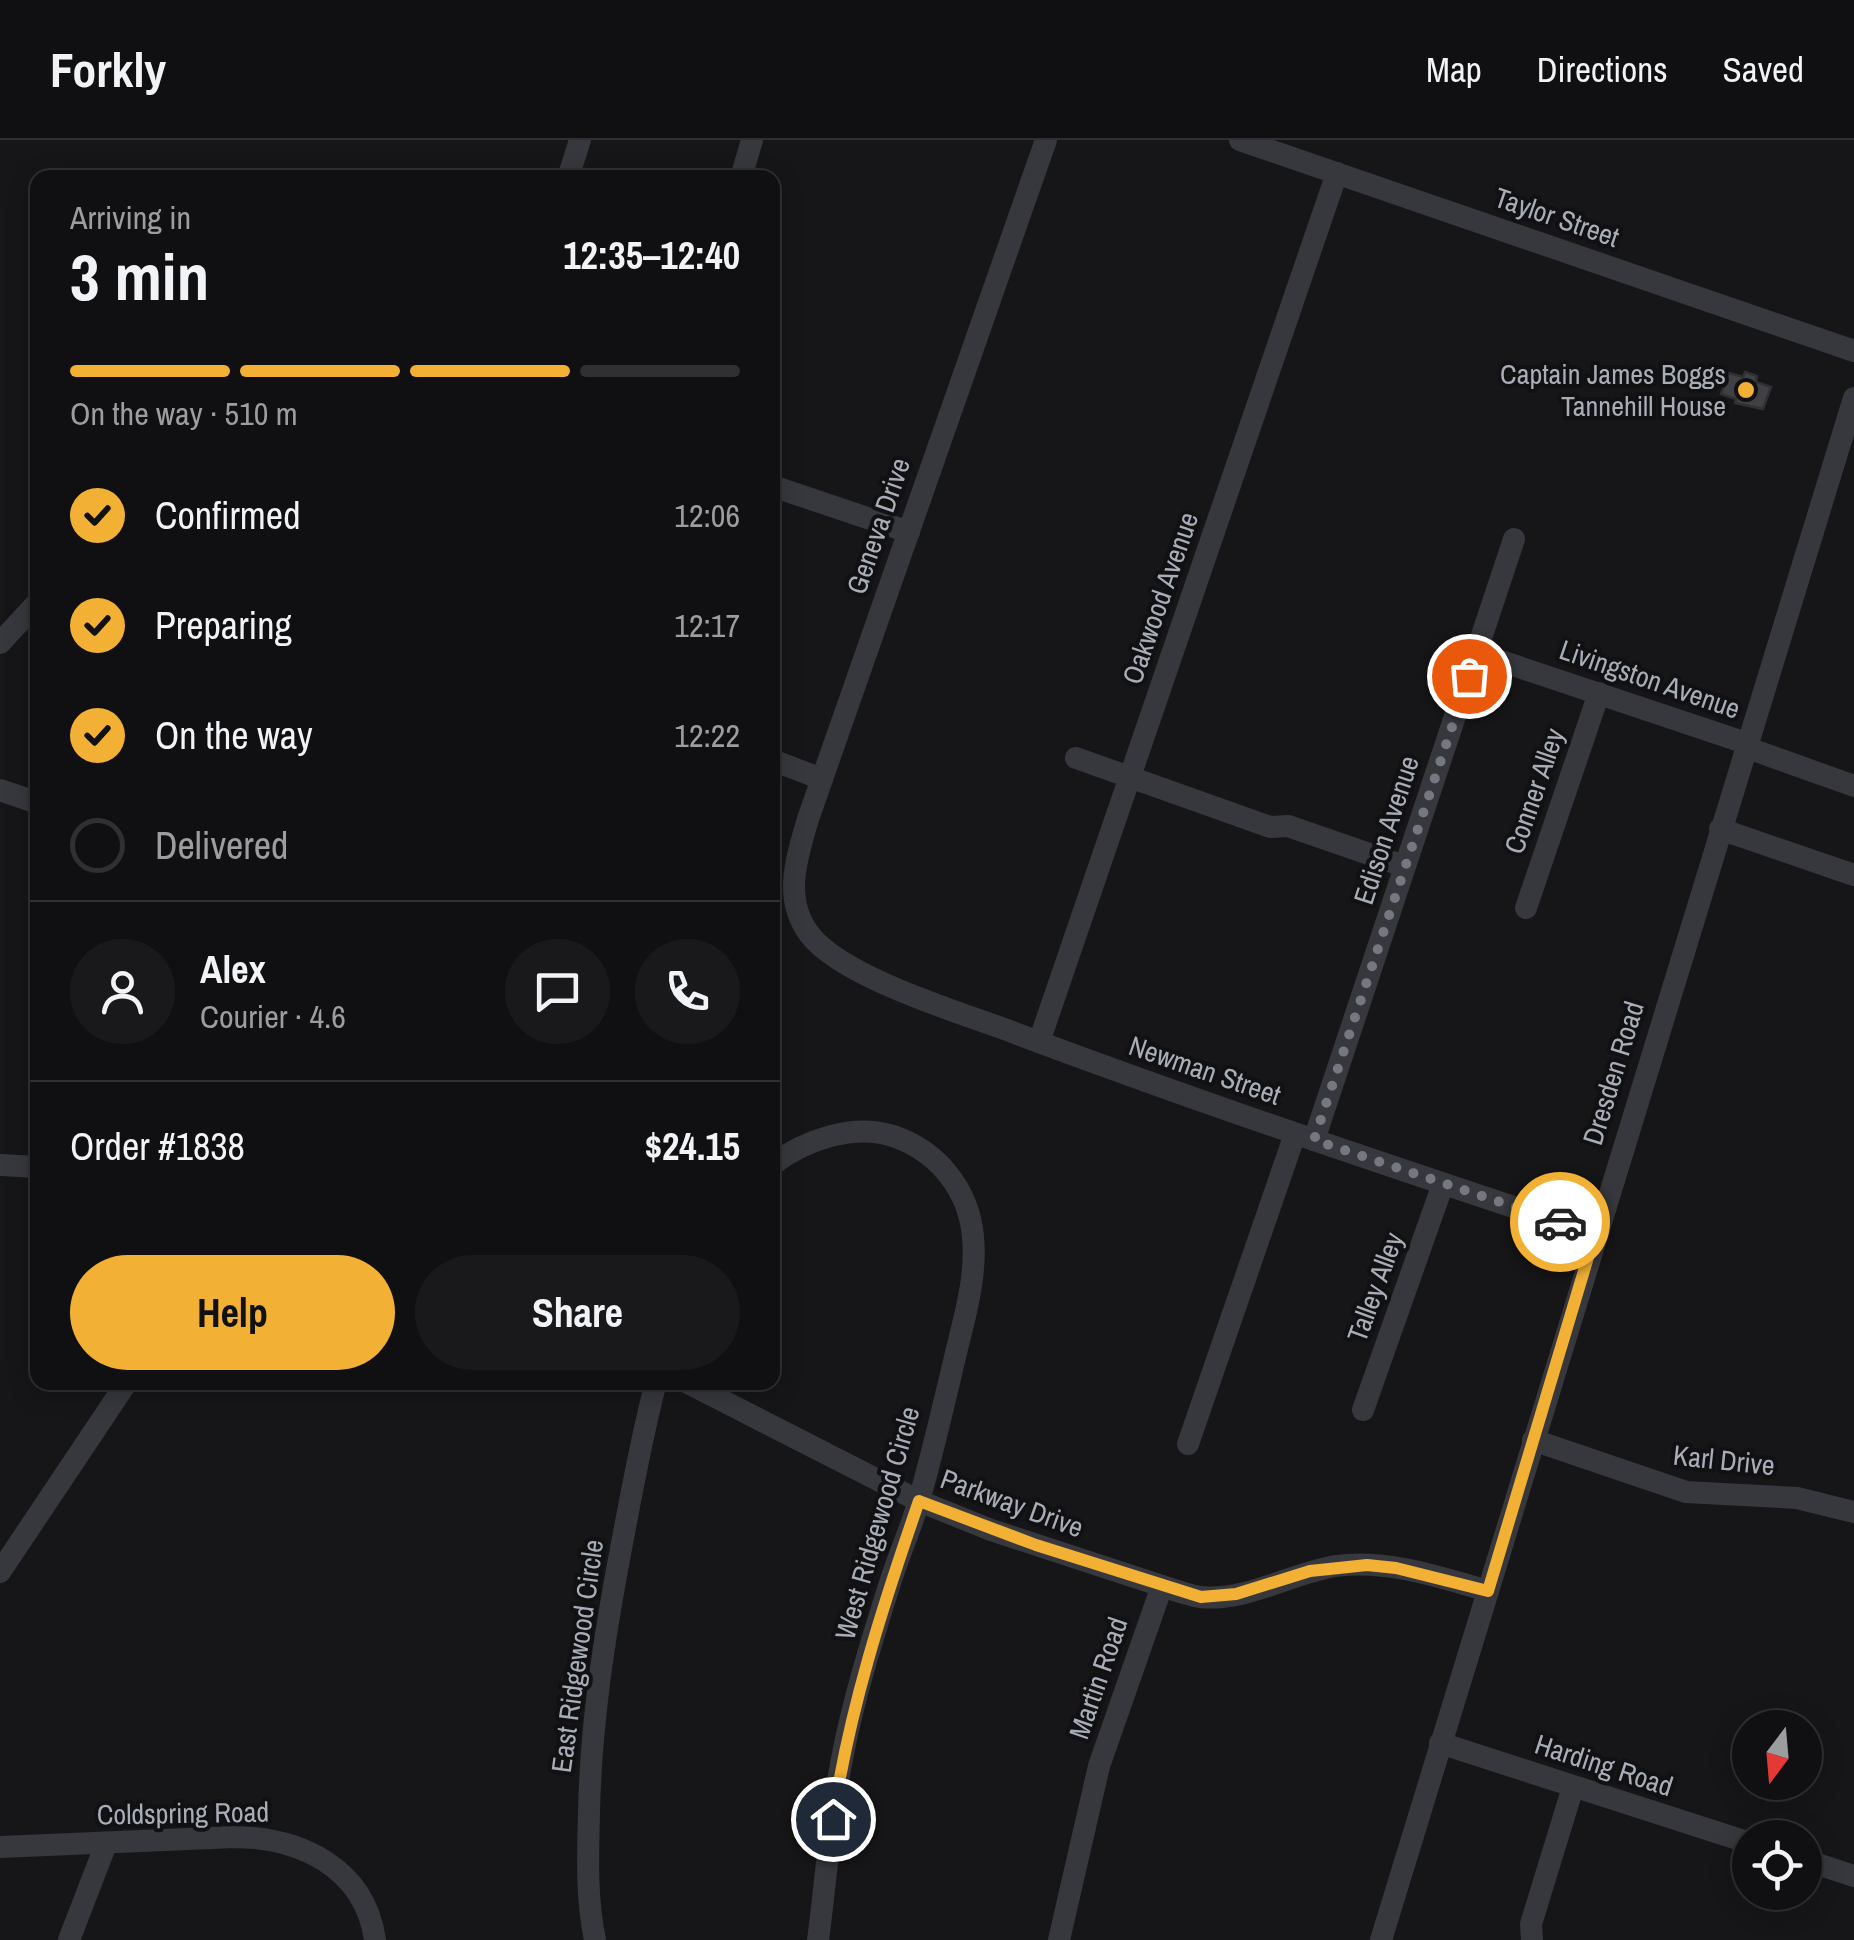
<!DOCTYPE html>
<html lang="en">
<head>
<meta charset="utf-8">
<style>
	:root { --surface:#101012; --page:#19191b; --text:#f1f3f6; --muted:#9c9d9f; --line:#303032; --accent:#f2b134 }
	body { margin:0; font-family:"Archivo Narrow",sans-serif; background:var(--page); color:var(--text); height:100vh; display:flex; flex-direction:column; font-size:38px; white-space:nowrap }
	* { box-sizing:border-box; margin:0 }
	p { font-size:32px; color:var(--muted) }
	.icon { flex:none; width:55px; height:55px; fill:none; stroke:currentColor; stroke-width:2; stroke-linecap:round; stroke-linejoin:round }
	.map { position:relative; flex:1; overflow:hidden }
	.side { position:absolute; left:30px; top:30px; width:750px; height:1220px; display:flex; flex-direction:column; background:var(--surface); border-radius:20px; box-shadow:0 5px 25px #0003,0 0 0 2px var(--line) }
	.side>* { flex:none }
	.needle { width:65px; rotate:196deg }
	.buttons { position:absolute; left:1732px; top:1570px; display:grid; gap:20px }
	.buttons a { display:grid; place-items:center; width:90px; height:90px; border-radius:50%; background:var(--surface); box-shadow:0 5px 25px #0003,0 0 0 2px var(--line); font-size:50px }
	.pin { position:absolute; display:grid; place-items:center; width:85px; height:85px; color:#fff; margin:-42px; border:5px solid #fff; border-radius:50%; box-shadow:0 2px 10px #0007 }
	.courier { position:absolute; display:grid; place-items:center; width:100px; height:100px; margin:-50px; border:8px solid #f2b134; border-radius:50%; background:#fff; color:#222; box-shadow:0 2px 12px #0007 }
	.overview em { font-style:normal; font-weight:800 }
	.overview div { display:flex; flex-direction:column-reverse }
	.overview { display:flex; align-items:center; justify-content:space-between; height:170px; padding:0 40px }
	h1 { font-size:65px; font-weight:800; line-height:75px }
	.bar { display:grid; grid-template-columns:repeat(4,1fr); gap:15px 10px; align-content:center; height:120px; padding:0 40px }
	.bar i { height:12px; border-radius:8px; background:var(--line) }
	.bar .current { background:var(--accent) }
	.bar p { grid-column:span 4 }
	.line { display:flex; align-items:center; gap:25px; padding:0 40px; border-top:2px solid var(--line) }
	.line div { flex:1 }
	.round { display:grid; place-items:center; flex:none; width:105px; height:105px; border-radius:52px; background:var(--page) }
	ol { padding:0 40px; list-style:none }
	li { display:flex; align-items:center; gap:30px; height:110px }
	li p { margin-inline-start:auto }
	li .icon { padding:10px; border-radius:50%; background:var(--accent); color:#111; stroke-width:4 }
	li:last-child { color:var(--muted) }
	li i { width:55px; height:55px; border:5px solid var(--line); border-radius:50% }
	.button { display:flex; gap:20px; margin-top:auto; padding:20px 40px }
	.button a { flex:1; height:115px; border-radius:60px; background:var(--accent); color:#111; font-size:40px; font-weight:800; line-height:115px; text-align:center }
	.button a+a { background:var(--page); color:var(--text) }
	header { display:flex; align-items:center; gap:60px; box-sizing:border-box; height:140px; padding:0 50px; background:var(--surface); border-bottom:2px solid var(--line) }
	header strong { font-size:48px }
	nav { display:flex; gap:55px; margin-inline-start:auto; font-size:35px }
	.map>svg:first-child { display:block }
	.building { fill:#404145; stroke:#303034; stroke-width:2.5 }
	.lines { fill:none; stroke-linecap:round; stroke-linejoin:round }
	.minor { stroke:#37383d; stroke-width:22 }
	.done { stroke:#757880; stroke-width:10; stroke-dasharray:0 18 }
	.route { stroke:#f2b134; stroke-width:12 }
	.poi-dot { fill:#f2b134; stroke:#111113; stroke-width:4 }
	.labels { text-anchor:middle; stroke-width:8; stroke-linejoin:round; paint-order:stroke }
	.street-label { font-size:28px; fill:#a8adb8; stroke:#111113 }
	.poi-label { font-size:28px; fill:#a8adb8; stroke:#111113; text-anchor:end }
</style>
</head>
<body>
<header>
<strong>Forkly</strong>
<nav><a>Map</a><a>Directions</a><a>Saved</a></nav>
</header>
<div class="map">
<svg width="1854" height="1800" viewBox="0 0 1854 1800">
	<rect width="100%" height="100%" fill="#161618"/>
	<path class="building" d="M1745 232 1757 236 1756 242 1771 247 1763 269 1735 263 1736 259 1721 254 1729 233 1743 237Z"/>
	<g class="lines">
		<g class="minor">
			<path d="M1046 0 808 679C797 717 782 759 810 795 843 837 955 871 1007 890 1201 963 1398 1029 1595 1094"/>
			<path d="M1240 0 1854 211"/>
			<path d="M568 38 580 0"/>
			<path d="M741 38 752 0"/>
			<path d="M772 346 909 392"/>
			<path d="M0 503 38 462"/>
			<path d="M1477 513 1746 603"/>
			<path d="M1745 607 1854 646"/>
			<path d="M1076 618 1270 687 1288 686 1404 726"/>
			<path d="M772 620 822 639"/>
			<path d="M0 650 38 663"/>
			<path d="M1720 689 1854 735"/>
			<path d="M1526 768 1599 553"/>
			<path d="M1039 902 1337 33"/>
			<path d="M1314 1000 1514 399"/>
			<path d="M0 1025 38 1027"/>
			<path d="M772 1025C804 1000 854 983 893 996 938 1011 969 1050 973 1097 977 1137 964 1179 955 1217 944 1264 933 1311 920 1357 912 1386 899 1414 890 1443 872 1500 853 1560 842 1619 830 1679 826 1740 818 1800"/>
			<path d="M686 1242 919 1361 991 1390 1162 1446"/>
			<path d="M1363 1270 1443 1044"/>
			<path d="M1533 1300 1686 1352 1797 1358 1854 1372"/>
			<path d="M1188 1304 1295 994"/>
			<path d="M0 1432 127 1242"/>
			<path d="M1440 1603 1750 1703"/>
			<path d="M0 1707 235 1697C301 1698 365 1728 375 1800"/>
			<path d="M1805 1720 1854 1736"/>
			<path d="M69 1800 106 1704"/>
			<path d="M595 1800C586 1757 588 1714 589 1671 591 1584 604 1499 620 1414 631 1356 641 1299 656 1242"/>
			<path d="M1059 1800 1099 1626 1162 1446C1174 1450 1188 1455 1200 1457 1246 1462 1291 1433 1336 1426 1387 1419 1440 1437 1488 1451"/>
			<path d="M1381 1800 1854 258"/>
			<path d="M1532 1800 1531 1784 1573 1647"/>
		</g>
	</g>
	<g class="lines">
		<path class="done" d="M1469 536 1314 1000 1560 1082"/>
		<path class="route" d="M833 1679C849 1570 883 1465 919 1361L1036 1405 1201 1457 1236 1454 1310 1431 1367 1425 1396 1428 1488 1451 1595 1094 1560 1082"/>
	</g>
	<circle class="poi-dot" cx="1746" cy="250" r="10"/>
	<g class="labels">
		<g class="street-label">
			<text transform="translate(1557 77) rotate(19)" y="10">Taylor Street</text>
			<text transform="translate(878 386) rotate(-71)" y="10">Geneva Drive</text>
			<text transform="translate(1160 458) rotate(-71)" y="10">Oakwood Avenue</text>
			<text transform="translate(1650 539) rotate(19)" y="10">Livingston Avenue</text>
			<text transform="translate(1534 651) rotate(-71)" y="10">Conner Alley</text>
			<text transform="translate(1386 690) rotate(-72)" y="10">Edison Avenue</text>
			<text transform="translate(1205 930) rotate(19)" y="10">Newman Street</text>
			<text transform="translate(1613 933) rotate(-73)" y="10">Dresden Road</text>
			<text transform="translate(1375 1147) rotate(-70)" y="10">Talley Alley</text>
			<text transform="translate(1724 1320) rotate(6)" y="10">Karl Drive</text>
			<text transform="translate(1012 1363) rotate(20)" y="10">Parkway Drive</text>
			<text transform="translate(877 1383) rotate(-74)" y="10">West Ridgewood Circle</text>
			<text transform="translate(577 1516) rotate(-82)" y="10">East Ridgewood Circle</text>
			<text transform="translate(1098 1538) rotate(-71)" y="10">Martin Road</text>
			<text transform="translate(1604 1625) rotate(18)" y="10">Harding Road</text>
			<text transform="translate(183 1673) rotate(-1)" y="10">Coldspring Road</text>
		</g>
		<g class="poi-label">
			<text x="1726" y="244">Captain James Boggs<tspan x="1726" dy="32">Tannehill House</tspan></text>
		</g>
	</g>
</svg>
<div class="buttons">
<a><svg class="needle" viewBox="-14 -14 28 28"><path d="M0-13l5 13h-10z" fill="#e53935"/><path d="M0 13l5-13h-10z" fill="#9c9d9f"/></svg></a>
<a><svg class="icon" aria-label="locate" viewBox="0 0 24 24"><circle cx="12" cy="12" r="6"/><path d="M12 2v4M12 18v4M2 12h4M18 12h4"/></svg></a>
</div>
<div class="pin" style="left:1469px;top:536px;background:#ea580c"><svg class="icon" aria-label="bag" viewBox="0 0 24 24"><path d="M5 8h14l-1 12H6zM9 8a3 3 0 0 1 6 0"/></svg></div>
<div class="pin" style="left:833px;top:1679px;background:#1f2937"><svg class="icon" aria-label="home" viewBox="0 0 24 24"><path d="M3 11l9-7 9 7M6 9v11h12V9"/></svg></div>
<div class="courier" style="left:1560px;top:1082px"><svg class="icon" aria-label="car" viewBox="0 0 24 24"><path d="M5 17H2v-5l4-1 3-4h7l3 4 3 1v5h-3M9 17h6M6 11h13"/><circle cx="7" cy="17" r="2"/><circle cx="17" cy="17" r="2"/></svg></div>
<section class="side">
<div class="overview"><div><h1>3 min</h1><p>Arriving in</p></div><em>12:35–12:40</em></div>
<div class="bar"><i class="current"></i><i class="current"></i><i class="current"></i><i></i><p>On the way · 510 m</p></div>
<ol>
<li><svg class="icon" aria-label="check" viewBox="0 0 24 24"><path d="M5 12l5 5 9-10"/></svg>Confirmed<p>12:06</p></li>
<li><svg class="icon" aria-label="check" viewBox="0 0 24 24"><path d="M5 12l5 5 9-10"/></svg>Preparing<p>12:17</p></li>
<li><svg class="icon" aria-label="check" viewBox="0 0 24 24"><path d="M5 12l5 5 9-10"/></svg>On the way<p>12:22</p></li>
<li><i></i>Delivered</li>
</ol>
<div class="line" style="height:180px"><a class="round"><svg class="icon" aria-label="person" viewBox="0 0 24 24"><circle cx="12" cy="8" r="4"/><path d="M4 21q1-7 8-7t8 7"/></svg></a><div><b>Alex</b><p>Courier · 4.6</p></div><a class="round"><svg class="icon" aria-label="chat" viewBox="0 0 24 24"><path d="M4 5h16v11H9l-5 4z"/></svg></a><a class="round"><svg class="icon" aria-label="phone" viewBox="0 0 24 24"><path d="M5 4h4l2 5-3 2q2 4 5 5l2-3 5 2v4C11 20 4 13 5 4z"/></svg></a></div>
<div class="line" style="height:130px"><div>Order #1838</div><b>$24.15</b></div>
<div class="button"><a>Help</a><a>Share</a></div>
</section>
</div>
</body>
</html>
